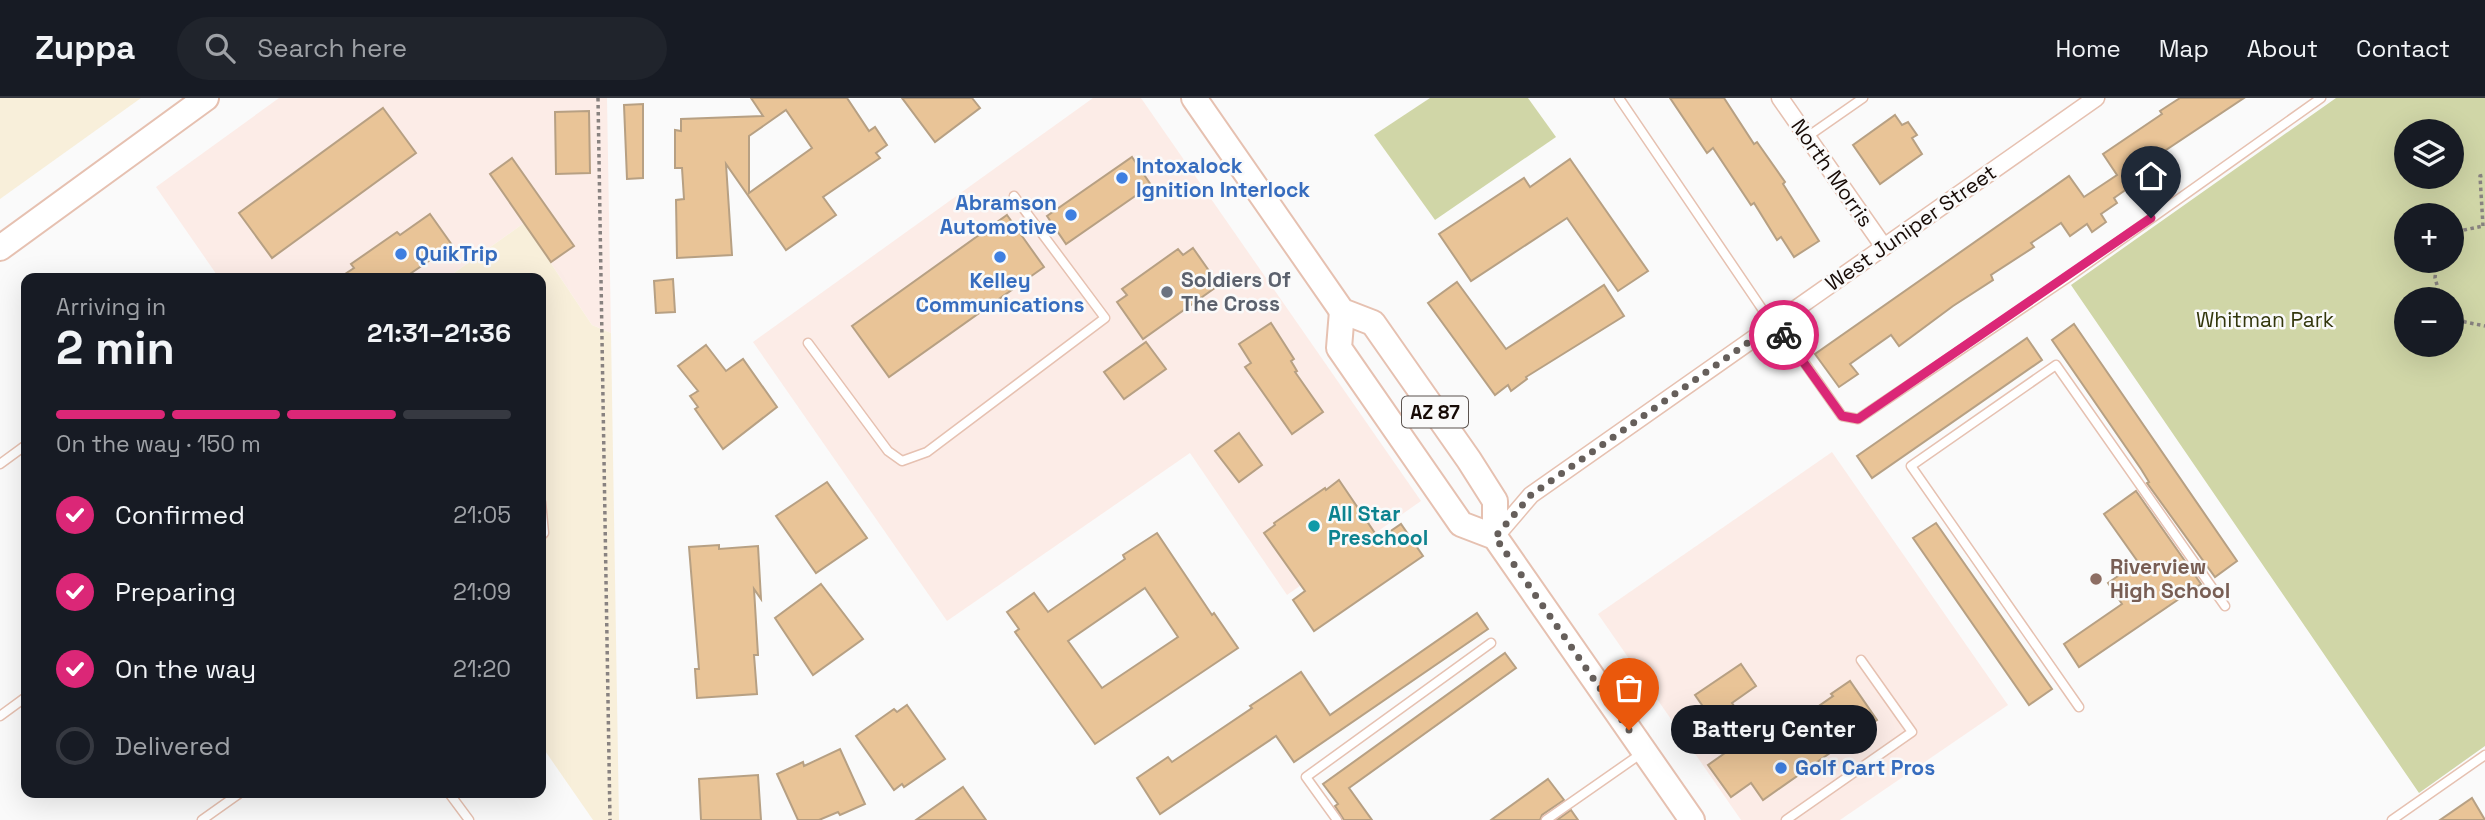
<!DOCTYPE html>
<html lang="en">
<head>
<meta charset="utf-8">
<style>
	:root { --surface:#171b24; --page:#20242c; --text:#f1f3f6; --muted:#9ea1a6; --line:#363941; --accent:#db2777 }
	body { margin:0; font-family:"Space Grotesk",sans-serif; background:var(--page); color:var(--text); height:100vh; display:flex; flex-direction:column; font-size:26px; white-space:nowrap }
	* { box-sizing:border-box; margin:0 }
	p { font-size:23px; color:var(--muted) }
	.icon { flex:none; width:38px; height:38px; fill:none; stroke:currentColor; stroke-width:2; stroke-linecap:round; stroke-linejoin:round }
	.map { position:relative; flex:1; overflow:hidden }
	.details { position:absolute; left:21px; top:175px; width:525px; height:525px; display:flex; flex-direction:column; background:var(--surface); border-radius:14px; box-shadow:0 7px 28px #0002 }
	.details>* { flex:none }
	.controls { position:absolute; left:2394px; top:21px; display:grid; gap:14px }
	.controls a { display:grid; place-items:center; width:70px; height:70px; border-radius:50%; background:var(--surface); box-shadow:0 7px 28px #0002; font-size:35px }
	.pin { position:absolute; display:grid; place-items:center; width:60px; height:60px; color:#fff; margin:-72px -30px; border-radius:50% 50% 50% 0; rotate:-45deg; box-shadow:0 0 7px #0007 }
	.pin .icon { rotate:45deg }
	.courier { position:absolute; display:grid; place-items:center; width:70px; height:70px; margin:-35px; border:5px solid #db2777; border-radius:50%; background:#fff; color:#222; box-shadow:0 2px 9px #0007 }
	.bubble { position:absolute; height:49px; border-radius:24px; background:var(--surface); box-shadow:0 7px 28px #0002; font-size:23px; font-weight:800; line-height:49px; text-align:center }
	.head em { font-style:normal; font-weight:800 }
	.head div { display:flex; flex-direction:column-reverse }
	.head { display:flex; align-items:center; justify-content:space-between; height:119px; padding:0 35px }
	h1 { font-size:46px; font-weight:800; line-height:52px }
	.bar { display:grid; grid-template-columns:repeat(4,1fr); gap:10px 7px; align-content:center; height:84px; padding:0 35px }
	.bar i { height:9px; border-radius:5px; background:var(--line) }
	.bar .on { background:var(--accent) }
	.bar p { grid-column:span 4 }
	ol { padding:0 35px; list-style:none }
	li { display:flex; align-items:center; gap:21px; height:77px }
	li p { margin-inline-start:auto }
	li .icon { padding:7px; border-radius:50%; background:var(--accent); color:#fff; stroke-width:4 }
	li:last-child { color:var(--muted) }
	li i { width:38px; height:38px; border:4px solid var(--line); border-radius:50% }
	header { display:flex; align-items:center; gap:42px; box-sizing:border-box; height:98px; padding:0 35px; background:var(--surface); border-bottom:2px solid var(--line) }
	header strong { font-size:33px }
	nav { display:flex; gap:38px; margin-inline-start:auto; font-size:24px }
	.search { width:490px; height:63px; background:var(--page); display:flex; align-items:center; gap:18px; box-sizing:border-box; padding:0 24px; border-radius:38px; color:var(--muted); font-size:26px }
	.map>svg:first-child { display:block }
	.commercial { fill:#fcece7 }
	.industrial { fill:#f8efda }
	.green { fill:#d0d6a7; fill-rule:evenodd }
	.building { fill:#e9c497; stroke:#b7a083; stroke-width:2; fill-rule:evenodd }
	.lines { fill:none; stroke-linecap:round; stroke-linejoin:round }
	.lane-casing { stroke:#e6c1b1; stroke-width:11 }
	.street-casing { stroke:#e6c1b1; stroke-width:19 }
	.primary-casing { stroke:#e6c1b1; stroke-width:28 }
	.path { stroke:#888280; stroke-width:3.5; stroke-dasharray:3.5 3.5; stroke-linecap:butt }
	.lane { stroke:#fff; stroke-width:8 }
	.street { stroke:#fff; stroke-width:16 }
	.primary { stroke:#fff; stroke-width:24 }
	.done { stroke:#665f5b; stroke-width:7; stroke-dasharray:0 12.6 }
	.route { stroke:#db2777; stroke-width:9 }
	.shop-dot { fill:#3f7fe0; stroke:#fafafa; stroke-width:2.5 }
	.worship-dot { fill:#6b7280; stroke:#fafafa; stroke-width:2.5 }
	.culture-dot { fill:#0f9aa8; stroke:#fafafa; stroke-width:2.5 }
	.education-dot { fill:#8d6e63; stroke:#fafafa; stroke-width:2.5 }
	.labels { text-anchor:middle; stroke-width:5; stroke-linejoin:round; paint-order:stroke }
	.shield { fill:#fafafa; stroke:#5b534f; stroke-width:2 }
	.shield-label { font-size:19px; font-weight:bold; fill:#170b06 }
	.shop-label { font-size:21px; font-weight:bold; fill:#366cbe; stroke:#fafafa; text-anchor:start }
	.street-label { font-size:21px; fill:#170b06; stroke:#fafafa }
	.worship-label { font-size:21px; font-weight:bold; fill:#5b616d; stroke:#fafafa; text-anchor:start }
	.park-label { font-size:21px; fill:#33370c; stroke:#fafafa }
	.culture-label { font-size:21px; font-weight:bold; fill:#0d838f; stroke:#fafafa; text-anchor:start }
	.education-label { font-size:21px; font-weight:bold; fill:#785e54; stroke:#fafafa; text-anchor:start }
</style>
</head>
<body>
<header>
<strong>Zuppa</strong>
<div class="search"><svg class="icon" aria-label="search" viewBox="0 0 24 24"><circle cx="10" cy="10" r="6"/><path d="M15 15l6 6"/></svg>Search here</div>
<nav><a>Home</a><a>Map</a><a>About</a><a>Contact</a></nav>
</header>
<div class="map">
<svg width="2485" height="722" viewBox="0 0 2485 722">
	<rect width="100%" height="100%" fill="#fafafa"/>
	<g class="commercial">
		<path d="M279 0H607L611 235 592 227 524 125 447 180H219L156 89Z"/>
		<path d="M1093 0H1141L1421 403 1287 497 1190 355 947 523 753 244Z"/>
		<path d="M1832 354 2008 607 1840 722H1741L1598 516Z"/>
	</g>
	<g class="industrial">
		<path d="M0 0H141L0 101Z"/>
		<path d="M524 125 592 227 611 235 619 722H593L541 647V180H447Z"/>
	</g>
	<g class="green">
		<path d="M1430 0H1528L1556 39 1435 122 1374 37Z"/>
		<path d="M2336 0H2485V648L2419 695 2071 187ZM2452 33V79H2406V33ZM2406 117H2452V163H2406ZM2406 201H2452V247H2406Z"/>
	</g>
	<g class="building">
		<path d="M751 0H847L869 33 875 29 887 47 876 55 880 60 823 99 836 117 786 152 726 66 732 157 677 160 676 102 684 101 682 70H675V32L681 33V21L763 18ZM786 12 812 50 749 95V38Z"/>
		<path d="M902 0H972L980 10 935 44Z"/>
		<path d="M1670 0H1724L1754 46 1757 44 1785 84 1783 86 1819 143 1794 159 1781 139 1777 142 1754 105 1751 107 1713 50 1707 55Z"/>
		<path d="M2180 0H2244L2145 66 2151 74 2114 100 2117 105 2101 116 2106 124 2092 134 2087 126 2070 138 2061 125 2031 145 2034 149 1991 177 1993 182 1953 208 1899 248 1891 237 1850 266 1858 276 1839 289 1815 256 2069 78 2084 99 2117 77 2103 56 2162 16 2160 13Z"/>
		<path d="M643 6V80L627 81 624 7Z"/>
		<path d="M383 10 416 55 272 160 239 115Z"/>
		<path d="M589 13 590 75 556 76 555 14Z"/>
		<path d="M1895 17 1902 27 1908 24 1917 37 1912 40 1922 56 1880 86 1853 47Z"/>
		<path d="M1132 59 1151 87 1066 146 1047 118Z"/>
		<path d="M512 60 574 148 551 164 490 76Z"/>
		<path d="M1570 61 1648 173 1618 193 1567 120 1471 183 1439 136 1524 80 1530 89Z"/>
		<path d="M430 116 452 147 404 180H339L354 170 351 166 397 134 400 137Z"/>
		<path d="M1007 117 1044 169 889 279 852 228Z"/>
		<path d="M1193 150 1219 187 1143 241 1117 204 1127 197 1122 191 1178 151 1183 157Z"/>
		<path d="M673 181 675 214 656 215 654 183Z"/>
		<path d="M1457 184 1506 251 1604 187 1624 218 1526 279 1527 281 1511 293 1508 287 1495 297 1428 205Z"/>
		<path d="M1271 225 1294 261 1291 263 1297 273 1295 274 1323 314 1292 336 1245 269 1251 265 1239 246Z"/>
		<path d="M2074 226 2237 463 2215 479 2147 385 2149 384 2141 371 2052 242Z"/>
		<path d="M2027 240 2042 262 1872 380 1857 358Z"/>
		<path d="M1146 244 1166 271 1124 301 1104 274Z"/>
		<path d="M706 247 726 273 743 261 777 309 723 351 695 311 698 309 690 298 698 293 678 268Z"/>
		<path d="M1239 335 1262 367 1239 384 1215 353Z"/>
		<path d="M1339 382 1379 441 1401 426 1423 458 1314 533 1293 502 1305 493 1264 435 1275 427 1274 425 1325 390 1326 392Z"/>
		<path d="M827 384 867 440 816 475 776 418Z"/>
		<path d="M2136 393 2201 486 2079 569 2064 546 2122 506 2108 485 2138 464 2104 416Z"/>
		<path d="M1936 425 2052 591 2029 607 1913 440Z"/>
		<path d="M1157 435 1212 517 1214 515 1238 550 1095 646 1015 534 1019 531 1007 514 1034 495 1048 514 1125 461 1123 457ZM1145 490 1178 539 1102 590 1068 543Z"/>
		<path d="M719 447V451L758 448 761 501 754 491 758 557H754L757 596 697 600 695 571H699L689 449Z"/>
		<path d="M821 486 863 541 813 577 775 520Z"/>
		<path d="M1477 515 1488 531 1294 664 1276 638 1160 716 1137 680 1168 659 1172 664 1252 610 1250 608 1301 574 1330 617Z"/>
		<path d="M1505 555 1516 570 1349 690 1372 722H1344L1335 708 1338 706 1323 686Z"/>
		<path d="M1741 566 1756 588 1732 605 1753 635 1778 617 1787 630 1833 598 1831 596 1850 583 1877 622 1763 702 1751 685 1731 699 1708 667 1732 650 1695 597Z"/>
		<path d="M907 607 945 661 904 689 902 686 894 692 856 638 894 611 897 614Z"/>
		<path d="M840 651 865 706 840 717 838 714 819 722H798L777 676 803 664 804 668Z"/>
		<path d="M758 677 761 722H701L699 681Z"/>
		<path d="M1548 681 1564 702 1542 717 1540 722H1491Z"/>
		<path d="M963 689 986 722H916Z"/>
		<path d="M2472 700 2485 722H2440Z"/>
		<path d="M1571 712 1578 722H1557Z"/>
	</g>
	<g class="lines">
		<g class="lane-casing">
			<g id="lane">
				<path d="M1619 0 1773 227 1787 240 1842 318 1858 321 2066 181 2321 0"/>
				<path d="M1807 39 1863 0"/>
				<path d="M808 245 888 353 902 363 927 354 1105 220 1014 98"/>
				<path d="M0 366 26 347"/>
				<path d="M541 404 544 435 541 438"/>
				<path d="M2079 609 1911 368 2056 267 2225 508"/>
				<path d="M0 618 26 599"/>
				<path d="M449 695 469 722"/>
				<path d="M202 722 240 695"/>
				<path d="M1337 722 1306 679 1491 545"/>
				<path d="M1546 722 1642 655"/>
				<path d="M1786 722 1912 634 1861 562"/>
				<path d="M2392 722 2485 657"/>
			</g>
		</g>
		<g class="street-casing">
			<g id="street">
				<path d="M1780 0 1884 149"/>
				<path d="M1495 439 1531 397 2096 0"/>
			</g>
		</g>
		<g class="primary-casing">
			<g id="primary">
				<path d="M1194 0 1342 213 1373 225 1469 362 1495 403V439"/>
				<path d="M0 150 206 0"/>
				<path d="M1342 213 1339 250 1461 426 1495 439 1692 722"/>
			</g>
		</g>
		<g class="path">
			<path d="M598 0 610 722"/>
			<path d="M2483 128 2480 78 2485 77"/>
			<path d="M2452 140 2464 132 2483 128"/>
			<path d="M2437 163 2435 180 2441 201"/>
			<path d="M2452 215 2465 224 2485 228"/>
		</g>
		<use href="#lane" class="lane"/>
		<use href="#street" class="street"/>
		<use href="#primary" class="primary"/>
	</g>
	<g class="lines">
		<path class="done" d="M1629 632 1495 439 1531 397 1773 227 1784 237"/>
		<path class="route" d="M1784 237 1842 318 1858 321 2151 120"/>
	</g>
	<g class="shop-dot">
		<circle cx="1122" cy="80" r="7"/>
		<circle cx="1071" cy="117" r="7"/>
		<circle cx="401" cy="156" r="7"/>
		<circle cx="1000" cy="159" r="7"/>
		<circle cx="1781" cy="670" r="7"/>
	</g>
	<circle class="worship-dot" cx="1167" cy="194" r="7"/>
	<circle class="culture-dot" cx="1314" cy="428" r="7"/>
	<circle class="education-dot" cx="2096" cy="481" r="7"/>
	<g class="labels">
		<rect class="shield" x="1402" y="298.5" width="66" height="31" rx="5"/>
		<g class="shield-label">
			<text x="1435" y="321">AZ 87</text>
		</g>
		<g class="shop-label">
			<text x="1136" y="75">Intoxalock<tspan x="1136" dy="24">Ignition Interlock</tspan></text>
			<text x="1057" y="112" text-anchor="end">Abramson<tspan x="1057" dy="24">Automotive</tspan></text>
			<text x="415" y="163">QuikTrip</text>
			<text x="1000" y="190" text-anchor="middle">Kelley<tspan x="1000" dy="24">Communications</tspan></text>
			<text x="1795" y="677">Golf Cart Pros</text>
		</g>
		<g class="street-label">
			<text transform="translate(1832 75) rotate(55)" y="7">North Morris</text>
			<text transform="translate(1911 130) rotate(-35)" y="7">West Juniper Street</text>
		</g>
		<g class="worship-label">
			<text x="1181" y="189">Soldiers Of<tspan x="1181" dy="24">The Cross</tspan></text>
		</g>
		<g class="park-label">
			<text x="2265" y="229">Whitman Park</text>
		</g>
		<g class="culture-label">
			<text x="1328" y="423">All Star<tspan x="1328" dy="24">Preschool</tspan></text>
		</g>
		<g class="education-label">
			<text x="2110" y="476">Riverview<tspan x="2110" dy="24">High School</tspan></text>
		</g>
	</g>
</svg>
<div class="controls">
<a><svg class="icon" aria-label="layers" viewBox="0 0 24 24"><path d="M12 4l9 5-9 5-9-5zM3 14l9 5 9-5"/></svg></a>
<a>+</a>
<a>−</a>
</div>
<div class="pin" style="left:1629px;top:632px;background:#ea580c"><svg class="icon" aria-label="bag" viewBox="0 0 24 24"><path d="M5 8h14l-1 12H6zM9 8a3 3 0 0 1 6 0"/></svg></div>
<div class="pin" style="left:2151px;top:120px;background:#1f2937"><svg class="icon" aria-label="home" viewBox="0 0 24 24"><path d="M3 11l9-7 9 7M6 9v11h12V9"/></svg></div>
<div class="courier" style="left:1784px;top:237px"><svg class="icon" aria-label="bike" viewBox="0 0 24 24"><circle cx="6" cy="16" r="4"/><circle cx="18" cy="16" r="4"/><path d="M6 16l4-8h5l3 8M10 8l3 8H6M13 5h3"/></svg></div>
<div class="bubble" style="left:1671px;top:607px;width:206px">Battery Center</div>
<section class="details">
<div class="head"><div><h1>2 min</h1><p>Arriving in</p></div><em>21:31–21:36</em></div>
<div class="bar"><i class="on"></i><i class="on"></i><i class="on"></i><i></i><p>On the way · 150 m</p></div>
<ol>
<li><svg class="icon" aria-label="check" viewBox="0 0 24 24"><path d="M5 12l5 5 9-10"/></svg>Confirmed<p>21:05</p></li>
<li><svg class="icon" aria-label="check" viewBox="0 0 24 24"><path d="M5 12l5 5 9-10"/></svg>Preparing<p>21:09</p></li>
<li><svg class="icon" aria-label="check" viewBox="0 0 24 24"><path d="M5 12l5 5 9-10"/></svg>On the way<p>21:20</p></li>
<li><i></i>Delivered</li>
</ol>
</section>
</div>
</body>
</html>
